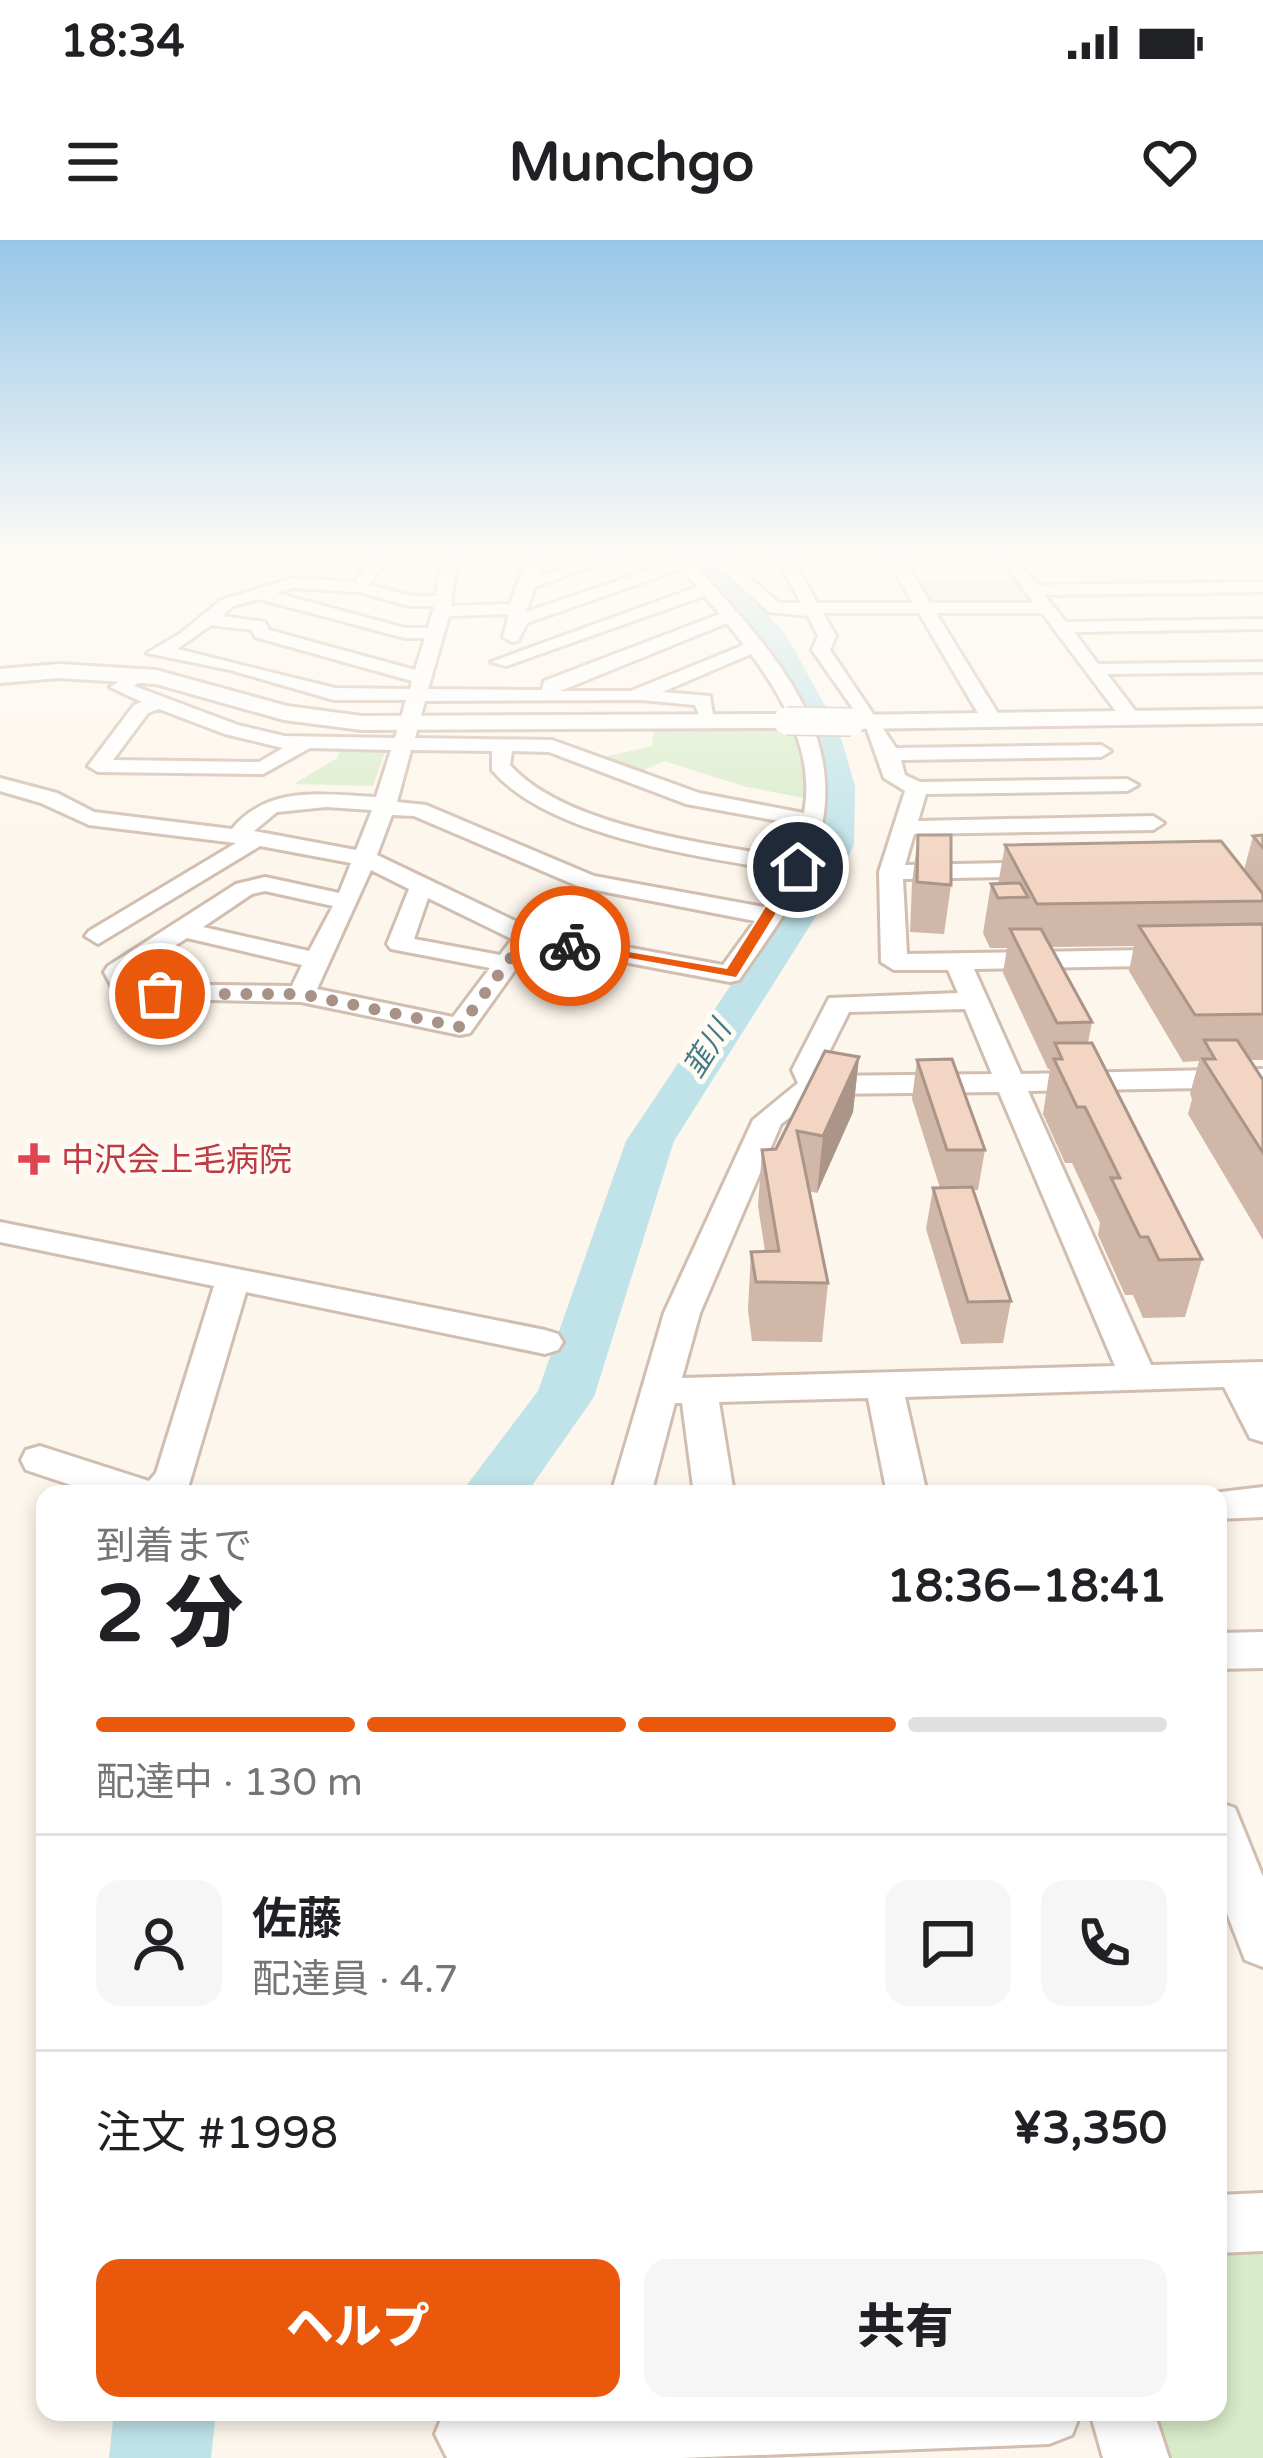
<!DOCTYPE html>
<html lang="ja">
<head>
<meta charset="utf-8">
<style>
	:root { --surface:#fff; --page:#f6f6f6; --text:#202124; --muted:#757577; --line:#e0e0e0; --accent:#ea580c }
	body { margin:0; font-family:"Varela Round","Noto Sans JP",sans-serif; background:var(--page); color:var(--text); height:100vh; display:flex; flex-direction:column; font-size:45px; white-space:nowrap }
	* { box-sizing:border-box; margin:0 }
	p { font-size:39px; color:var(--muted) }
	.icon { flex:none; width:66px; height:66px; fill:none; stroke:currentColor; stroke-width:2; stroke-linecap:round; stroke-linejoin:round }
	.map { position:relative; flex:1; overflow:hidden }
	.side { position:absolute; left:36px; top:1245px; width:1191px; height:936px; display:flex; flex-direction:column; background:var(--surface); border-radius:24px; box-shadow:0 6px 18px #0003 }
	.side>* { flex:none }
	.pin { position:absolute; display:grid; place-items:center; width:102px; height:102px; color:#fff; margin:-51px; border:6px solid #fff; border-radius:50%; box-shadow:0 3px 12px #0007 }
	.courier { position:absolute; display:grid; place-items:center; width:120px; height:120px; margin:-60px; border:9px solid #ea580c; border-radius:50%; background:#fff; color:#222; box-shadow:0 3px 15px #0007 }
	.overview em { font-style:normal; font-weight:800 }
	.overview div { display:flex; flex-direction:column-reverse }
	.overview { display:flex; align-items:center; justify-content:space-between; height:204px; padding:0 60px }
	h1 { font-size:78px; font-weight:800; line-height:90px }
	.bar { display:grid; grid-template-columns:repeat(4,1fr); gap:18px 12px; align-content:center; height:144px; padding:0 60px }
	.bar i { height:15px; border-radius:9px; background:var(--line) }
	.bar .current { background:var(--accent) }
	.bar p { grid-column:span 4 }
	.line { display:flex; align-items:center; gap:30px; padding:0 60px; border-top:3px solid var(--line) }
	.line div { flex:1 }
	.round { display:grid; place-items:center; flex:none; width:126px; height:126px; border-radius:24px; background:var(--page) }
	.cta { display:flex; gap:24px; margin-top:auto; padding:24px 60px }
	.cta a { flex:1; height:138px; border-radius:24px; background:var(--accent); color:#fff; font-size:48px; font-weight:800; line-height:138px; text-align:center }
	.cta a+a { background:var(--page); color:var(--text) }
	.status { display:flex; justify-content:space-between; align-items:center; height:84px; padding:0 60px; background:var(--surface); direction:ltr }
	.status svg { height:33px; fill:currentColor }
	header { display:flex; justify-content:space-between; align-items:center; height:156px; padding:0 60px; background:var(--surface); font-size:54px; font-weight:800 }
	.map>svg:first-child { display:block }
	.green { fill:#d8ecc9 }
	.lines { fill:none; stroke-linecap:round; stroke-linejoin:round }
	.river { fill:#bfe3e8; fill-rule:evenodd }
	.minor-casing { stroke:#d1beb0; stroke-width:6 }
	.tertiary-casing { stroke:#d1beb0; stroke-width:6 }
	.minor { fill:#fff; fill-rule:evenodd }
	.tertiary { fill:#fff; fill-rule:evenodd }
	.tertiary-bridge-casing { stroke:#d1beb0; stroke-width:30; stroke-linecap:butt }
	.tertiary-bridge { stroke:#fff; stroke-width:27 }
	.wall { fill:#d1b7a8 }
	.shaded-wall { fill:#aa9588 }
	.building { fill:#f3d5c3; stroke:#aa9588; stroke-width:3 }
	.route { fill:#ea580c }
	.done { stroke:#a89285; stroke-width:12; stroke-dasharray:0 21.6 }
	.health-dot { fill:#e0444e; stroke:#fffaf3; stroke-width:4.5 }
	.labels { text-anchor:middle; stroke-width:10; stroke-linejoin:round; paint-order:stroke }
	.far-water-label { font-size:30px; font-style:italic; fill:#437c86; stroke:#fffaf3 }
	.health-label { font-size:33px; fill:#be3a42; stroke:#fffaf3; text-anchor:start }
</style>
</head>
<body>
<div class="status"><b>18:34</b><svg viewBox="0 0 49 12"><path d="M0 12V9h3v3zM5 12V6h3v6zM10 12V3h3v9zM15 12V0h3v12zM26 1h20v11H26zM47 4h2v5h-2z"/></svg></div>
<header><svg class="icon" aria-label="menu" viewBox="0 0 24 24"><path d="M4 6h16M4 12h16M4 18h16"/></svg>Munchgo<svg class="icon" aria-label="heart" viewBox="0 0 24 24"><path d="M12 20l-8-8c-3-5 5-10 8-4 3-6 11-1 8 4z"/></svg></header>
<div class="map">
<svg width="1263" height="2218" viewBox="0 0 1263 2218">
	<rect width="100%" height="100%" fill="#fdf6ec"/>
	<g class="green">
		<path d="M1018 340 1038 364 929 365 916 342Z"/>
		<path d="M800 488 805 495 808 559 743 546 664 521 635 534 595 519 652 506 654 489Z"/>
		<path d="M341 509 385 512 373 546 294 544 337 518Z"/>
		<path d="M1263 2006V2218H1164L1153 2172H1218V2008Z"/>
	</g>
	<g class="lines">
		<g class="river">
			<path d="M689 317H715L786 395 839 491 855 546 854 605 830 654 674 901 594 1157 526 1254H460L538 1151 626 901 792 654 818 605 821 546 807 491 763 403Z"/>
			<path d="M114 2172H216L211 2218H109Z"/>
		</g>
		<g class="minor-casing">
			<g id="minor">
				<path d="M372 317H388L369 345 411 356H436L439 334 450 317H466L455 334 451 366 510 364 527 317H543L539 336 596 317H620L535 347 526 372 675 321 672 317H688C769 410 870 501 804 638 787 674 762 706 739 740L730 742 533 705 470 793 460 795 301 762 118 758 104 732 108 726 236 644 265 637 339 653 351 623 260 606 98 704 85 696 89 691 236 603 89 585 41 563 0 551V538L57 553 94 572 232 589C269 544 325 555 376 557L391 510 310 508 263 534 98 532 88 526 134 465 142 462 110 447 140 429 149 435 134 446 238 485 284 496 395 498 406 460H334L230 430 147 413 181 393 221 360 292 338 355 342ZM682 329 697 347 491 422 506 426 704 356 720 374 544 441 542 450 428 449 449 376 509 374 503 397 512 402 518 401 527 383ZM293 348 358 352 410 366H434L428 388H405L276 353ZM259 359 405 398H425L415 430 269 390 265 382 222 376 233 366ZM727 383 744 405 631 451H560ZM211 385 252 390 255 397 412 441 410 449 335 448 177 409ZM751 414C785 460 815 515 804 573L699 553 552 500 415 498 425 461 642 460 695 465 699 475H713L710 456 662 452ZM159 469 225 494 283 508 259 522 113 520 148 473ZM411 510 492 511V530C549 597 699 616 784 631L764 667 594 636 426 565 397 562ZM512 511 549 512 686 564 801 585 789 618C710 604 565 587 510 525ZM326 567 372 570 356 610 254 591 277 572ZM392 575 414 576 580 647 755 681 723 725 534 690 377 615ZM371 630 409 649 387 704 391 709 490 728 453 777 317 749ZM265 651 333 666 309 711 203 687 252 654ZM428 658 512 699 500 715 414 699ZM187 698 302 725 292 746 136 744 131 734Z"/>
				<path d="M708 317H725L779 363H801L776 317H792L817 363H913L886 317H902L930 363H1034L999 317H1015L1037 345 1263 342V352L1044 355 1066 382 1263 379V389L1074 392 1098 424 1263 422V432L1107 434 1141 478 1131 484 1124 482 1042 373H936L1002 480 992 486 982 480 919 373H823L836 396 830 410 896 508 1101 505 1111 511 1101 517 901 520 905 535 920 542 1127 539 1138 545 1127 551 926 554 918 581 1153 576 1164 583 1153 590 914 594 905 625 1049 622 1061 629 1049 636 903 639 907 714 1263 708V724L974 729 1021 834 1263 829V847L1028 851 1151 1125 1263 1122V1202L1250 1198 1224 1147 905 1157 927 1254H887L868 1158 719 1162 734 1254H694L682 1163H675L651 1254H611L664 1073 753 880 798 843 792 830 829 758 958 753 948 730H894L881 722 879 632 905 551 884 538 866 487 812 410 818 396 808 376 769 372ZM965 769 992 834 824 836 820 830 849 772ZM999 852 1115 1126 682 1138 700 1073 781 884 821 854Z"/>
				<path d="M0 982 545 1090 558 1094 563 1102 558 1110 545 1114 246 1052 188 1248 183 1254H98L26 1230 21 1220 26 1210 40 1206 149 1241 156 1233 214 1046 0 1002Z"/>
				<path d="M1263 1247V1277L1218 1279V1254H1204Z"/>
				<path d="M1263 1392V1428L1218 1429V1393Z"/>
				<path d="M1218 1562 1235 1568 1263 1637V1727L1245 1720 1218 1650Z"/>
				<path d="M1263 1953V2011L1218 2013V1955Z"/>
				<path d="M444 2172H1081L1072 2195 1049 2204 681 2218H447L435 2194Z"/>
				<path d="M1090 2172H1154L1169 2218H1103Z"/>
			</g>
		</g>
		<g class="tertiary-casing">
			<g id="tertiary">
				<path d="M59 424 156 430 287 466 362 476 787 474 799 481 787 488 362 490 284 480 156 444 59 438 0 443V429Z"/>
				<path d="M1263 469V483L851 489 839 482 851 475Z"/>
			</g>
		</g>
		<use href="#minor" class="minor"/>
		<use href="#tertiary" class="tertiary"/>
		<g class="tertiary-bridge-casing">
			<path id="tertiary-bridge" d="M787 481 851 482"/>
		</g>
		<use href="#tertiary-bridge" class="tertiary-bridge"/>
	</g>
	<g class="wall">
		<path d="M918 595 951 645 944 694 910 692 912 643Z"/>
		<path d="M1263 595V820H1250L1263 840V1000L1188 874 1192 859 1190 854 1199 821 1183 822 1129 731 1134 706 1051 707 1092 782 1088 803 1202 1019 1185 1077 1143 1078 1133 1055H1125L1098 995 1100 983 1072 923H1065L1043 874 1050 829H1048L1003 733 1007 708H990L983 693 991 644H998L1005 605 1244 630 1253 596Z"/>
		<path d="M859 817 853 872 817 953 809 951 828 1043 822 1102 752 1101 748 1070 751 1012 765 1011 758 966 762 910 776 909Z"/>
		<path d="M917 820 985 910 978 950H973L1011 1061 1003 1103 961 1104 926 989 933 948H940L912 859Z"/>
	</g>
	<path class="shaded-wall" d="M859 817 853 872 817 953 823 896Z"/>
	<g class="building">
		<path d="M918 595H951V645L917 642Z"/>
		<path d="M1263 595V608L1253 596Z"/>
		<path d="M1221 601 1263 654V661L1037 664 1005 605Z"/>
		<path d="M1020 643 1028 657 998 658 991 644Z"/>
		<path d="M1263 684V774L1195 775 1139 686Z"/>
		<path d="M1010 689H1041L1092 782 1057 783Z"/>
		<path d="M1204 800H1237L1263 840V913L1203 819H1215Z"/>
		<path d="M1055 803H1092L1202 1019 1159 1020 1148 997H1140L1111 938H1120L1085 867H1077L1054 819H1062Z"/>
		<path d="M825 811 859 817 823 896 797 891 828 1043 756 1042 751 1012 779 1011 762 910 776 909Z"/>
		<path d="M952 819 985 910H947L917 820Z"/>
		<path d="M972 947 1011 1061 968 1062 933 948Z"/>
	</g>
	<linearGradient id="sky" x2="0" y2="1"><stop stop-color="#97c7e8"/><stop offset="0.5" stop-color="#fefbf6"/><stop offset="1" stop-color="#fefbf6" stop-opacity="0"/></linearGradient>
	<rect width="1263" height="628" fill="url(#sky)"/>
	<path class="route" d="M793 624 804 627 736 737 563 706 570 702 727 729Z"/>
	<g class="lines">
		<path class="done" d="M160 754H301L460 787 527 696 570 706"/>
	</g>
	<path class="health-dot" d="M28 901h12v12h12v12h-12v12h-12v-12h-12v-12h12z"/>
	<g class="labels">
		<g class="far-water-label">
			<text transform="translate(707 809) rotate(-58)" y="10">韮川</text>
		</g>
		<g class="health-label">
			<text x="61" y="931">中沢会上毛病院</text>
		</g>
	</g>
</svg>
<div class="pin" style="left:160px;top:754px;background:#ea580c"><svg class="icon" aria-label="bag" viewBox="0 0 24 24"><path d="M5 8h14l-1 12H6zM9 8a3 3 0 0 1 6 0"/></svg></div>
<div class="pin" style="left:798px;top:627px;background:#1f2937"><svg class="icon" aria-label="home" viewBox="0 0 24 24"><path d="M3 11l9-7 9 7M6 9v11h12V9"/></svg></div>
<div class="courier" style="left:570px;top:706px"><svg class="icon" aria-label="bike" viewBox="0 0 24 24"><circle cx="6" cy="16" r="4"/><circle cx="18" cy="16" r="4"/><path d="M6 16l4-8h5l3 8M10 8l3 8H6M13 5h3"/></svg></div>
<section class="side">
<div class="overview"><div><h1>2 分</h1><p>到着まで</p></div><em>18:36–18:41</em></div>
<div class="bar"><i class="current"></i><i class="current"></i><i class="current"></i><i></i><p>配達中 · 130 m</p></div>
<div class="line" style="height:216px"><a class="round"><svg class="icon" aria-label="person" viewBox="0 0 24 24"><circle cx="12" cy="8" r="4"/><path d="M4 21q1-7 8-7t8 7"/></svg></a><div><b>佐藤</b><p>配達員 · 4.7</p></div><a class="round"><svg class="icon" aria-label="chat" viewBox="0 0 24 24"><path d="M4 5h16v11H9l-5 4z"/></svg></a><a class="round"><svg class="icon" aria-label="phone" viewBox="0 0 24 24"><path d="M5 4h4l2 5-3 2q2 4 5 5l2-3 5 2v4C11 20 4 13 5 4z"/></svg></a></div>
<div class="line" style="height:156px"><div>注文 #1998</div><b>¥3,350</b></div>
<div class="cta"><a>ヘルプ</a><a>共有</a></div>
</section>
</div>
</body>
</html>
